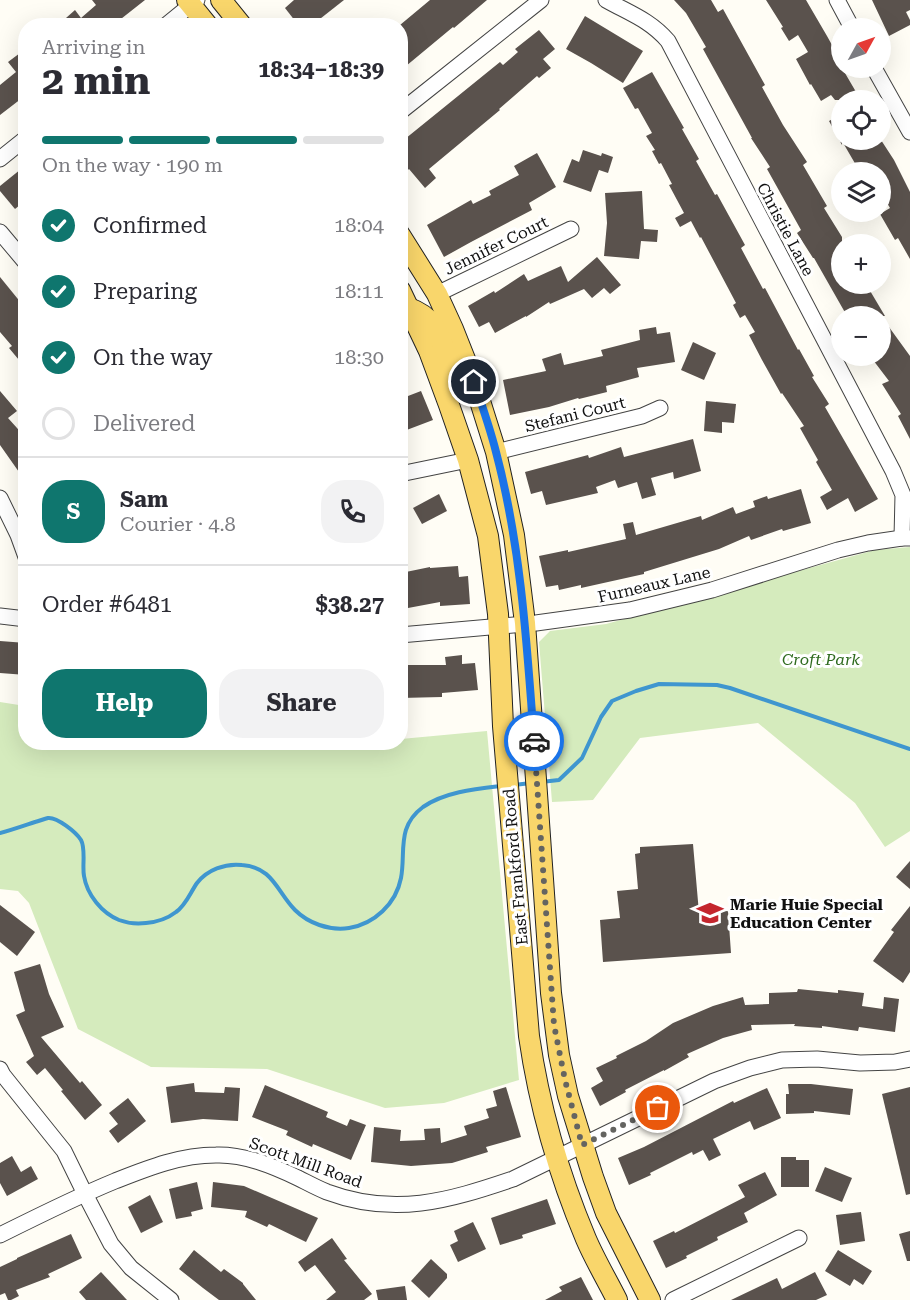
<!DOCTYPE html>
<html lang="en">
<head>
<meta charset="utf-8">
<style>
	:root { --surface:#fff; --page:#f2f2f3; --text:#2b2b33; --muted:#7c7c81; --line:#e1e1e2; --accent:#0f766e }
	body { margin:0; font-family:"Roboto Serif",serif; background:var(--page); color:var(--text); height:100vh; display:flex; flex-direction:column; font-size:22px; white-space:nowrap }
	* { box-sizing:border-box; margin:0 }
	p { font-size:20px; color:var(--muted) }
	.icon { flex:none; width:33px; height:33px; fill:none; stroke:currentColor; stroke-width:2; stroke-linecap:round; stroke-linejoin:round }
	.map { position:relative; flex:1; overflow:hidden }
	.sheet { position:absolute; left:18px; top:18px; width:390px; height:732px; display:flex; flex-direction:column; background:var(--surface); border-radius:24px; box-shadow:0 6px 24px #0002 }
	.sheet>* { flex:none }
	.needle { width:39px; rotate:50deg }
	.buttons { position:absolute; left:831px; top:18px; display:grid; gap:12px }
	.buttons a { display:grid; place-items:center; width:60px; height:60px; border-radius:50%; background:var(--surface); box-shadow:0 6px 24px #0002; font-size:30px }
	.pin { position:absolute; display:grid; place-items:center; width:51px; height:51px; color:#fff; margin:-26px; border:3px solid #fff; border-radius:50%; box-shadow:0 2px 6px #0007 }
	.courier { position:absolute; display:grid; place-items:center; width:60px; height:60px; margin:-30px; border:4px solid #1a73e8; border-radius:50%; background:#fff; color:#222; box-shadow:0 2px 8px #0007 }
	.overview em { font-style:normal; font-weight:700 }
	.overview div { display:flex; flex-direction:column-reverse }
	.overview { display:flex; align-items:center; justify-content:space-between; height:102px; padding:0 24px }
	h1 { font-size:39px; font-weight:700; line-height:45px }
	.bar { display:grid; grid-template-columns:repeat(4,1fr); gap:9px 6px; align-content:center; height:72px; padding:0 24px }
	.bar i { height:8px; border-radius:4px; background:var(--line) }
	.bar .current { background:var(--accent) }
	.bar p { grid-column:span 4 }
	.line { display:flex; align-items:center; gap:15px; padding:0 24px; border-top:2px solid var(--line) }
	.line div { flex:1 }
	.round { display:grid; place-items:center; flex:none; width:63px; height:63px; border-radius:24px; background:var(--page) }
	ol { padding:0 24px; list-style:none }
	li { display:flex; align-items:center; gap:18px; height:66px }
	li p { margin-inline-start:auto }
	li .icon { padding:6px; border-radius:50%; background:var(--accent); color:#fff; stroke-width:4 }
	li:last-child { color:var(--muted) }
	li i { width:33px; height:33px; border:3px solid var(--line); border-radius:50% }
	.primary-button { display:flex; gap:12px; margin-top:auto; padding:12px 24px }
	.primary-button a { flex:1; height:69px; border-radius:24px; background:var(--accent); color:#fff; font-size:24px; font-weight:700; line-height:69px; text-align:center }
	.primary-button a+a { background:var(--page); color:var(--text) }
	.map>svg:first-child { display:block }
	.green { fill:#d5ebbd }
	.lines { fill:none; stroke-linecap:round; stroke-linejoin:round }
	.stream { stroke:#3f96cf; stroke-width:4 }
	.building { fill:#5a524d }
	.minor-casing { stroke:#444; stroke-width:17 }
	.major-casing { stroke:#222; stroke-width:22 }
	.minor { stroke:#fff; stroke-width:15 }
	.major { stroke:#f9d66b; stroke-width:20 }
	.done { stroke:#646461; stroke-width:6; stroke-dasharray:0 10.8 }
	.route { stroke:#1a73e8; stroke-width:8 }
	.labels { text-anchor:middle; stroke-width:6; stroke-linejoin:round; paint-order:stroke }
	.street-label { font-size:16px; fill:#111; stroke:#fff }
	.park-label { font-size:16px; font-style:italic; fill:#2f6b1f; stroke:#fff }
	.poi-label { font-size:16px; font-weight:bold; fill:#111; stroke:#fff; text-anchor:start }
</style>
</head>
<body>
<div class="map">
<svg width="910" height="1300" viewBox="0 0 910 1300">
	<rect width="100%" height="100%" fill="#fffdf5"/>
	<g class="green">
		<path d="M910 547V831L885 847 855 803 758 723 640 738 593 800 552 802 539 642 550 631 606 624 875 550Z"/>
		<path d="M0 702 25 706 26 742H260L299 748 365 743 400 742 401 739 487 731 519 1080 444 1103 385 1108 267 1069 151 1067 78 1029 29 903 18 891 0 889Z"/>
	</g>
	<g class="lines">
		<g class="stream">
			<path d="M541 782 559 780 582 758 601 717 612 701 636 691 659 684 717 685 730 688 910 749"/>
			<path d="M514 785 531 783"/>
			<path d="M0 833C12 830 23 826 35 822 39 821 44 819 48 818 57 817 76 832 81 840 86 849 82 866 84 876 87 895 102 913 119 920 127 923 138 924 146 923 157 922 167 919 176 912 186 905 190 893 197 883 207 870 225 863 242 865 273 867 277 892 295 910 308 923 329 931 349 928 374 924 396 904 401 878 406 852 396 827 423 807 445 792 475 789 501 786"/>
		</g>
	</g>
	<g class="building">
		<path d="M92 0H145L112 26H57L75 10 81 18 96 5Z"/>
		<path d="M294 0H344L311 26H299L285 8Z"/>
		<path d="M430 0H487L454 28 453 27 400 71V25Z"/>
		<path d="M674 0H711L718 12 723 9 765 85 762 87 783 125 807 162 803 165 827 206 824 208 842 237V284H866L885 316H881L910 356V439L898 416 901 414 882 384 889 381 870 356H880V316H847L814 258H813L797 233 801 230 767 169 770 167 751 138H752L703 49 706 47 686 13Z"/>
		<path d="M766 0H806L827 36 842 63V68L859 97 853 100H835L831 95 821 101 811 84 810 85 796 59 808 52 798 35 789 41 781 28 783 27Z"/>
		<path d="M872 0H910V10L906 12 910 20V25L889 36Z"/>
		<path d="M585 16 643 51 623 83 591 63 566 49Z"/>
		<path d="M539 30 555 49 543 59 551 68 539 78 537 76 499 109 500 110 429 169 436 178 425 188 409 169 400 177V143L500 62 503 65 518 52 515 49Z"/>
		<path d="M20 53 26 60V95L0 115V85L16 72 8 62Z"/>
		<path d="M652 72 684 128 682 129 699 159 696 161 715 195 717 194 745 245 741 248 763 289 765 288 798 350 799 349 814 376 812 377 829 404 825 407 878 499 855 512 848 498 827 510 820 497 832 490 816 462 818 460 800 428 804 426 782 393 781 394 762 360 749 335 755 332 745 315 740 318 733 305 736 303 701 237 700 238 691 221 680 227 675 218 684 213 669 185 672 184 661 163 659 164 652 151 655 150 646 136 652 133 638 108 635 109 623 88Z"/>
		<path d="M842 114V140H881L894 160 910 192V259L898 238 895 240 880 214 890 208 880 191V172H860L842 141V145L829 121Z"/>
		<path d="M583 150 601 156 602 153 613 157 608 173 599 170 591 192 563 182 572 159 579 162Z"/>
		<path d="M537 153 556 187 529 203 532 210 471 242 444 257 427 225 471 200 473 204 491 195 489 191 519 175 514 166Z"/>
		<path d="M26 165V200L15 209 0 191V186Z"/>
		<path d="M642 191 644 229 658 230 657 242 641 241 639 259 604 256 607 223 605 193Z"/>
		<path d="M597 257 621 285 610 294 604 288 592 298 584 289 550 304 549 302 526 317V316L495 333 489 322 479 327 468 306 494 291 495 293 524 274 528 281 561 266 568 282Z"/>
		<path d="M0 277 26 309V354L19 360 9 348 12 346 0 332Z"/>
		<path d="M656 327 657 334 670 332 675 362 637 368 639 377 606 386 607 392 579 399 578 398 549 407 510 415 503 380 546 371 542 359 561 353 564 365 603 356 601 350 640 340 639 330Z"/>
		<path d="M693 342 716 353 704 380 681 370Z"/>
		<path d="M400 378 408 396 421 391 433 420 404 431 400 421Z"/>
		<path d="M0 391 17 411 8 418 26 438V482L0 445Z"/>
		<path d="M706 401 736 404 734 423 722 422V433L704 431Z"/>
		<path d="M693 439 701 471 674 479 673 472 651 478 656 495 642 499 637 482 618 488 615 480 596 487 598 493 546 505 542 491 531 494 525 472 588 455 589 458 621 447 624 457Z"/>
		<path d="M801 489 811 523 783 531 782 529 751 540 749 536 719 549 644 572V574L581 588V585L559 590 558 585 546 587 539 556 568 550V552L626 539 623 524 633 522 636 535 701 516 702 520 733 507 736 514 755 507 753 501 767 496 768 499Z"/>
		<path d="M439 494 447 511 422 524 413 508Z"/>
		<path d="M458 566 459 577 468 576 470 604 440 606V602L408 608 401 573 430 567V568Z"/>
		<path d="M0 641 26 643V675L0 673Z"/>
		<path d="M462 655V664L475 663 478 690 442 693V697L400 698V665H446L445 657Z"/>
		<path d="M693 844 699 913 728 911 731 953 603 962 600 920 620 918 617 891 638 889 635 854 640 853V847Z"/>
		<path d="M910 861V889L896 877Z"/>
		<path d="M0 905 35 932 17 956 0 942Z"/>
		<path d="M910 906V972L903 983 873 961 894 932 891 930Z"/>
		<path d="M40 964 49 994 64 1027 41 1037 80 1083 82 1081 102 1105 85 1120 61 1091 63 1090 45 1068 37 1075 26 1062 34 1056 16 1015 25 1011 14 972Z"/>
		<path d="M798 989 838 993V990L864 993 862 1006 883 1009 884 997 899 999 895 1032 859 1027 858 1031 822 1026V1028L794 1026 795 1024 751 1025 752 1030 723 1038 687 1054 689 1057 664 1071V1070L625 1090 626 1092 600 1106 591 1088 603 1081 596 1068 617 1058 616 1056 646 1041 673 1023 713 1006 743 997 745 1005 769 1004V993L797 992Z"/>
		<path d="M194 1083 195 1092 224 1093 225 1087 240 1088 238 1121 203 1119 171 1123 166 1087Z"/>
		<path d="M788 1084H811L853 1089 850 1115 814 1111V1113L786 1114V1094H789Z"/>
		<path d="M265 1085 328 1112 326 1117 347 1126 350 1119 366 1125 351 1160 313 1144 312 1147 286 1135 288 1131 252 1117Z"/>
		<path d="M506 1087 521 1137 486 1147 488 1152 452 1163 411 1166 371 1162 374 1127 401 1130 400 1141 425 1140 424 1129 440 1128 441 1143 467 1135 464 1126 489 1118 486 1109 497 1106 493 1091Z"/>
		<path d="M910 1087V1194L906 1195 882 1094Z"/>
		<path d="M767 1088 781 1118 754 1130 750 1121 713 1139 721 1155 709 1161 703 1150 693 1155 692 1152 650 1173 651 1175 629 1185 618 1158 644 1147 733 1101 734 1103Z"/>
		<path d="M128 1098 146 1121 118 1143 109 1131 118 1124 109 1113Z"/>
		<path d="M12 1156 21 1172 31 1166 38 1179 7 1196 0 1183V1163Z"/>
		<path d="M781 1157H796V1160H809V1187H781Z"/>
		<path d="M825 1167 852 1178 842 1202 815 1191Z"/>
		<path d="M765 1172 777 1195 744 1213 748 1222 717 1237 718 1240 686 1256 687 1258 666 1268 653 1241 674 1231 675 1233 745 1197 738 1185Z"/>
		<path d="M197 1182 203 1209 191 1212 192 1216 176 1219 169 1189Z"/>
		<path d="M213 1182 244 1186 318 1218 306 1242 269 1224 267 1227 245 1217 247 1211 211 1207Z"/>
		<path d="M150 1195 163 1222 141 1233 128 1207Z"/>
		<path d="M547 1199 556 1224 522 1235 523 1238 500 1245 491 1218Z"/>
		<path d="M861 1212 865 1241 840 1245 836 1215Z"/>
		<path d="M473 1222 486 1249 458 1262 450 1245 458 1241 454 1231Z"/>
		<path d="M910 1231V1261H907L899 1234Z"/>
		<path d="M71 1234 82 1258 48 1274 50 1277 16 1290 19 1296 11 1300H8L5 1293 0 1295V1267L17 1259V1258Z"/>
		<path d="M332 1238 347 1259 344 1260 372 1294 364 1300H326L336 1292 315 1265 305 1272 298 1262Z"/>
		<path d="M194 1250 221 1272 224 1269 243 1283V1284L256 1300H219L203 1288 179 1269Z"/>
		<path d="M838 1250 872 1271 863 1285 854 1279 850 1286 825 1271Z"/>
		<path d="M431 1259 447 1274V1278L429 1298 411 1281Z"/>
		<path d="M101 1272 127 1300H86L79 1292Z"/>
		<path d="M815 1272 827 1295 816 1300H731L777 1278 782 1289Z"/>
		<path d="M581 1277 593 1300H545L562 1291 559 1287Z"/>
		<path d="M405 1286 407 1300H378L376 1290Z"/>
	</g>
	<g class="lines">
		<g class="minor-casing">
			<g id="minor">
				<path d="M606 0C629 13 650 20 668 41L893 471 903 495 902 538"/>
				<path d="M837 0 852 28"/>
				<path d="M165 26 197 0"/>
				<path d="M874 68 910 132"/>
				<path d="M400 112 541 0"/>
				<path d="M0 159 26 138"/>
				<path d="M0 232 26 263"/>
				<path d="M437 294 571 229"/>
				<path d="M496 452 642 416 660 408"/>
				<path d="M400 474 468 460"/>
				<path d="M0 498 18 535 26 557"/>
				<path d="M0 616 26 619"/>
				<path d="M400 635 536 623 630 610 712 590 838 550 868 543 902 538H910"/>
				<path d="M0 1069 3 1075 64 1151 85 1194 111 1244 131 1268 171 1300"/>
				<path d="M0 1235C38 1216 76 1197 115 1181 148 1168 180 1155 216 1155 244 1154 273 1166 298 1178 308 1183 317 1188 327 1192 394 1217 448 1201 513 1179L714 1081 750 1068 782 1060 817 1059 860 1063 895 1062 910 1059"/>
				<path d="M673 1300 799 1238"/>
			</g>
		</g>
		<g class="major-casing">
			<g id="major">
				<path d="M187 0 208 26"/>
				<path d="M221 0 242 26"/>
				<path d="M400 235 437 294 453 329 474 382 496 452 514 535 525 623 551 993 559 1055 568 1096 593 1177 606 1213 650 1300"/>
				<path d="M400 290 429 351 449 405 468 460 488 536 498 614 503 726 529 1036C539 1105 559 1175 586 1239 595 1260 607 1280 617 1300"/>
				<path d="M409 308C436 318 438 335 449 359 452 364 455 371 460 375 464 378 469 379 473 382"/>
			</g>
		</g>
		<use href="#minor" class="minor"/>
		<use href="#major" class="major"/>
	</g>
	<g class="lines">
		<path class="done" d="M534 741 554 1025 565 1080 582 1145 658 1108"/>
		<path class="route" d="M474 382C482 405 490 428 496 452 521 546 527 645 534 741"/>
	</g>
	<defs>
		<g id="school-bare" transform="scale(2.07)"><path d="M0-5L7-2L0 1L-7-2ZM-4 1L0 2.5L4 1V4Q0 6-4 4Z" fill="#c4262e" stroke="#fff" stroke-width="2.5" paint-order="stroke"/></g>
	</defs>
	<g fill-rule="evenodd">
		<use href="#school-bare" x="710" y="913"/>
	</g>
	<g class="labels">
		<g class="street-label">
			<text transform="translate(786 229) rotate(62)" y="6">Christie Lane</text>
			<text transform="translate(496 245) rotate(-26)" y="6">Jennifer Court</text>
			<text transform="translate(575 414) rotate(-14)" y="6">Stefani Court</text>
			<text transform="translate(654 584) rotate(-13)" y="6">Furneaux Lane</text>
			<text transform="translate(515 867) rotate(-95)" y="6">East Frankford Road</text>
			<text transform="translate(306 1162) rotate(20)" y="6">Scott Mill Road</text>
		</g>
		<g class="park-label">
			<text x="821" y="665">Croft Park</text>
		</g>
		<g class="poi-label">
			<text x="730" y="910">Marie Huie Special<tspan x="730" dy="18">Education Center</tspan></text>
		</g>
	</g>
</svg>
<div class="buttons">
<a><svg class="needle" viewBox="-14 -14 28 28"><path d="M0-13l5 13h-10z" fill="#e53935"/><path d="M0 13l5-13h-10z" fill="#7c7c81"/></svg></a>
<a><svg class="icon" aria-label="locate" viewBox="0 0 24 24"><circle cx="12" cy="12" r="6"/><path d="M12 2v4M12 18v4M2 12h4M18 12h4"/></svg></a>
<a><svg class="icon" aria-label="layers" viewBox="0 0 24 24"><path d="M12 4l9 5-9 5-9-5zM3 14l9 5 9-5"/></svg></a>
<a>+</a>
<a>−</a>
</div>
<div class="pin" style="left:658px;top:1108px;background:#ea580c"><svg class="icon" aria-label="bag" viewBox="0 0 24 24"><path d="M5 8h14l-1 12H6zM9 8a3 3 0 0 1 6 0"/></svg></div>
<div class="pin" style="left:474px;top:382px;background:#1f2937"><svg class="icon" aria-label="home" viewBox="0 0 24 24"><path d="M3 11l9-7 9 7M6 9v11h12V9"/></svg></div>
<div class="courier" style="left:534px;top:741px"><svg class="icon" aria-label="car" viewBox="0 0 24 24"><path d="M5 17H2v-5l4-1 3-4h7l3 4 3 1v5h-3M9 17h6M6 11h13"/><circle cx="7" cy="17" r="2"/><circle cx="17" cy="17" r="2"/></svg></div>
<section class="sheet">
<div class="overview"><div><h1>2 min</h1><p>Arriving in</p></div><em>18:34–18:39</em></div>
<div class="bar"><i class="current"></i><i class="current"></i><i class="current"></i><i></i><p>On the way · 190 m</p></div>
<ol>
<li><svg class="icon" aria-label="check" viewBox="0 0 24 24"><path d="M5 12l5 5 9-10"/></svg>Confirmed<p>18:04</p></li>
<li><svg class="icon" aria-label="check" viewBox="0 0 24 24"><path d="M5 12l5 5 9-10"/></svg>Preparing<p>18:11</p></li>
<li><svg class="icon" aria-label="check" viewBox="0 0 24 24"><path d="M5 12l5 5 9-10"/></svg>On the way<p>18:30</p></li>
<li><i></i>Delivered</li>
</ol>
<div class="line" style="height:108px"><b class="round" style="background:var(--accent);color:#fff">S</b><div><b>Sam</b><p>Courier · 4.8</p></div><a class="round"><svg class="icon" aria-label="phone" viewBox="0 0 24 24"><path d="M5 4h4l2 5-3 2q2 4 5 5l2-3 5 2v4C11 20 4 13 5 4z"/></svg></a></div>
<div class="line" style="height:78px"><div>Order #6481</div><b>$38.27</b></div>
<div class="primary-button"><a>Help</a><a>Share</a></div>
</section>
</div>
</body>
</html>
